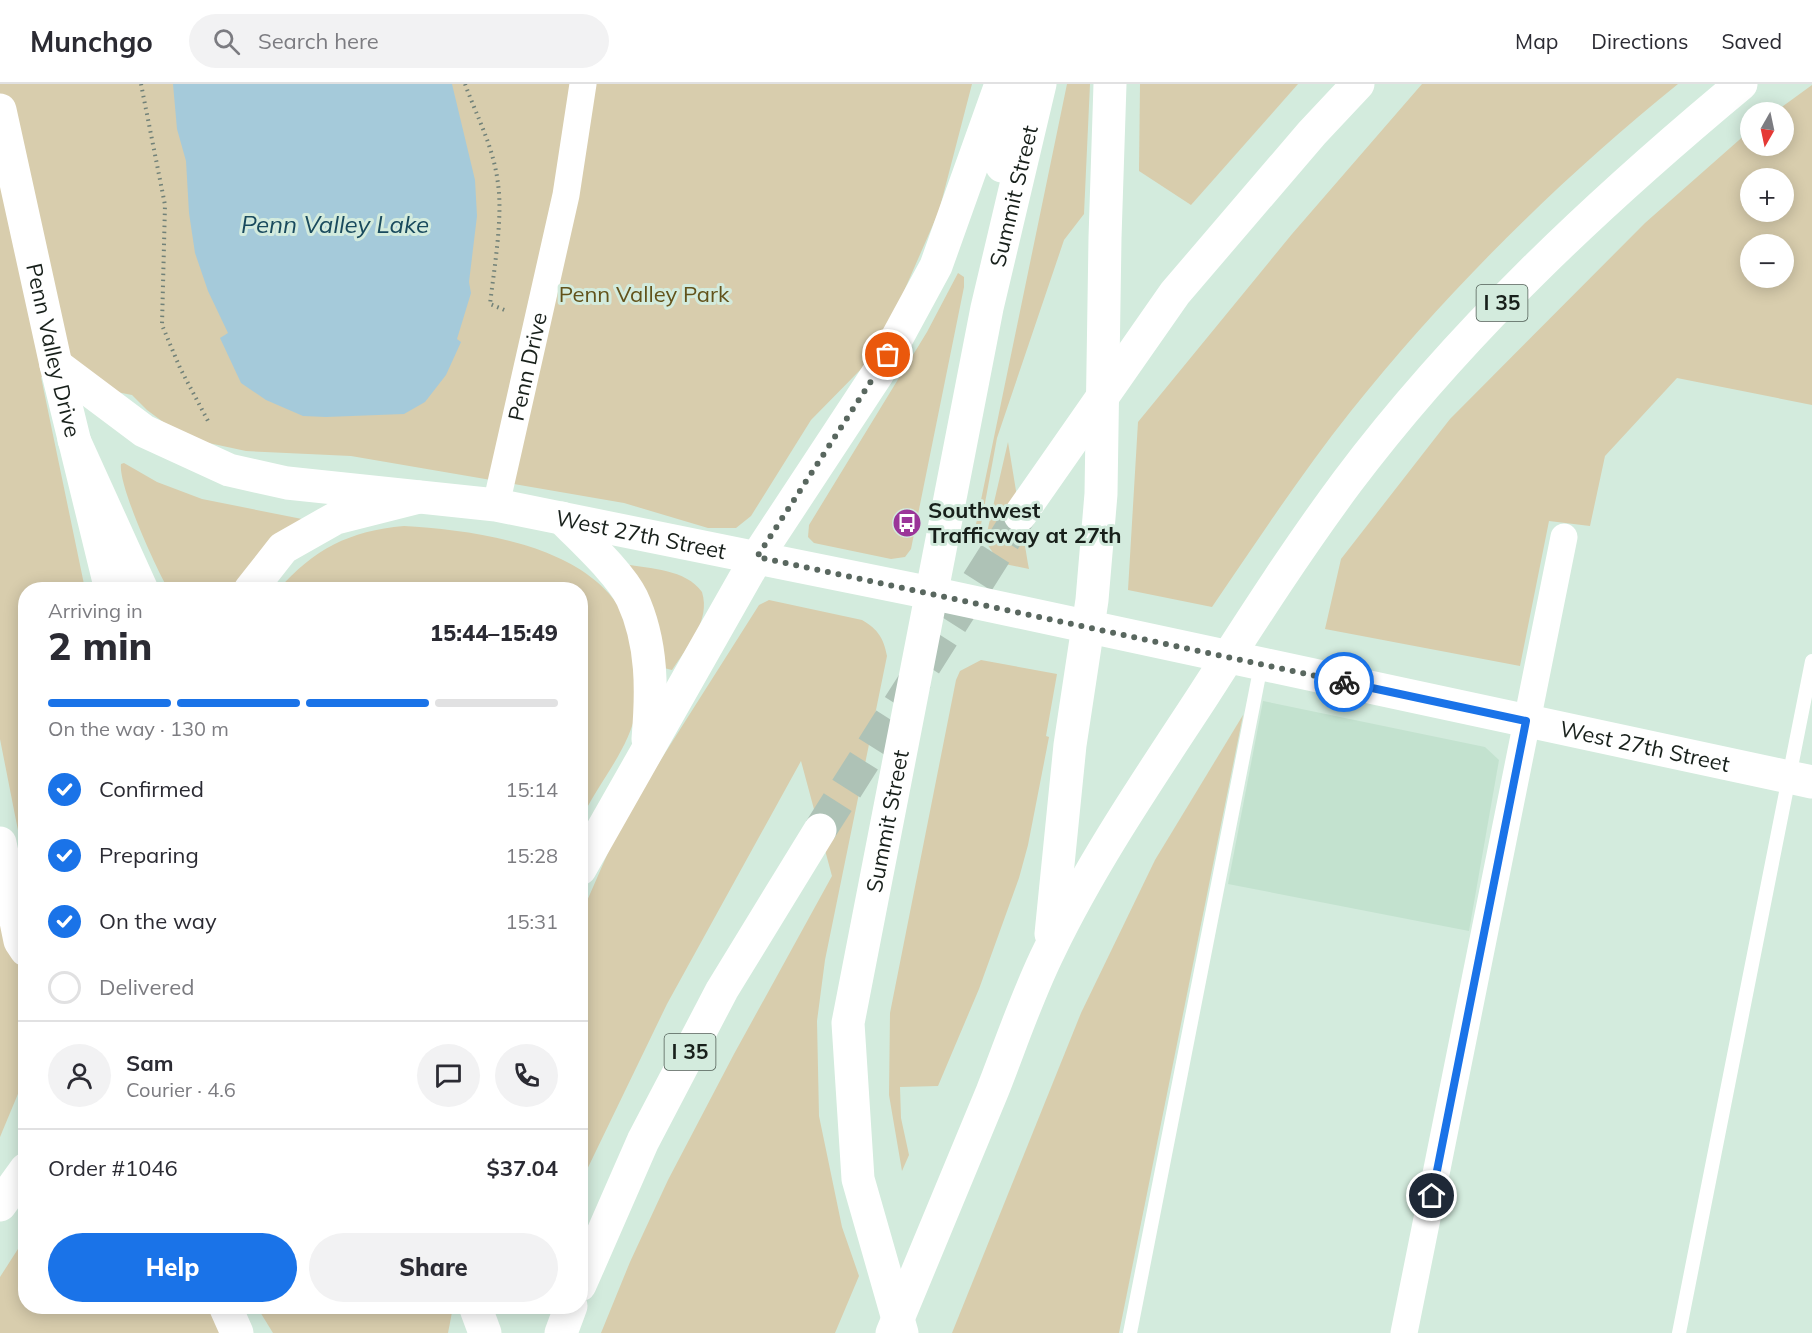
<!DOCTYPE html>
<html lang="en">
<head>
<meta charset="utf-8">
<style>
	:root { --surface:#fff; --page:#f2f2f3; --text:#2b2b33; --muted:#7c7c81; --line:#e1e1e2; --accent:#1a73e8 }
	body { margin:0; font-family:Mulish,sans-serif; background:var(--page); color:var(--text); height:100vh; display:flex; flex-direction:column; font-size:22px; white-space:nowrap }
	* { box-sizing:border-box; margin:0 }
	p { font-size:20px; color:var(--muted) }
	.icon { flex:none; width:33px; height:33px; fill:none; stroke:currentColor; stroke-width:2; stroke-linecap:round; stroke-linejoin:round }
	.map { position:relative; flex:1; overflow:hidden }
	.side { position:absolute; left:18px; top:498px; width:570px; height:732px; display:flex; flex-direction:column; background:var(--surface); border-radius:24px; box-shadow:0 3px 15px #0003 }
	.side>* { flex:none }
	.needle { width:39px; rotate:189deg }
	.buttons { position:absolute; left:1740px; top:18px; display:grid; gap:12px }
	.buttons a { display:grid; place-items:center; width:54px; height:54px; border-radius:50%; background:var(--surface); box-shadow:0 3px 15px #0003; font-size:30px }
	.pin { position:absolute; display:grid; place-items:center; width:51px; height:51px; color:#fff; margin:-26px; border:3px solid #fff; border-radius:50%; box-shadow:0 2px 6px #0007 }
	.courier { position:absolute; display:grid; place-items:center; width:60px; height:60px; margin:-30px; border:4px solid #1a73e8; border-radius:50%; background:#fff; color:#222; box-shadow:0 2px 8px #0007 }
	.headline em { font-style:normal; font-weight:800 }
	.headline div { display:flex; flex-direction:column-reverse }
	.headline { display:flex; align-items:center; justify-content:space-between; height:102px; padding:0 30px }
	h1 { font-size:39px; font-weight:800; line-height:45px }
	.bar { display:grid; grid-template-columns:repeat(4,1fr); gap:9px 6px; align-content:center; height:72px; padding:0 30px }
	.bar i { height:8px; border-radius:4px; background:var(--line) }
	.bar .on { background:var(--accent) }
	.bar p { grid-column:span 4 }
	.line { display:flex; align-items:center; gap:15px; padding:0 30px; border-top:2px solid var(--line) }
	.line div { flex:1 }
	.round { display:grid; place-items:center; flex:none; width:63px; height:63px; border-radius:32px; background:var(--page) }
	ol { padding:0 30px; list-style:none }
	li { display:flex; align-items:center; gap:18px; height:66px }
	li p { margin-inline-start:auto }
	li .icon { padding:6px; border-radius:50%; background:var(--accent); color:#fff; stroke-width:4 }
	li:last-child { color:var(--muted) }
	li i { width:33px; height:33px; border:3px solid var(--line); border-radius:50% }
	.button { display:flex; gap:12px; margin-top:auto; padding:12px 30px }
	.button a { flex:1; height:69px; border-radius:36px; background:var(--accent); color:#fff; font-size:24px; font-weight:800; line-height:69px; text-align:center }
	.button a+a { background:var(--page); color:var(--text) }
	header { display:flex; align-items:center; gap:36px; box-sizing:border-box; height:84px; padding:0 30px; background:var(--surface); border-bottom:2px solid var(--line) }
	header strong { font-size:28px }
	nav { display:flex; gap:33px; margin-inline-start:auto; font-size:21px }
	.search { width:420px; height:54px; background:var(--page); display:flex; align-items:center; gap:15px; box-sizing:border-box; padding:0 21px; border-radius:33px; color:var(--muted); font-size:22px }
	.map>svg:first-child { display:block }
	.built { fill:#c3e2cf }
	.green { fill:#d8cdad; fill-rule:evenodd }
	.water { fill:#a5cada }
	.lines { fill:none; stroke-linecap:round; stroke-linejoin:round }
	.motorway-tunnel { stroke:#aec2b6; stroke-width:33; stroke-dasharray:33 16; stroke-linecap:butt }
	.path { stroke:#718178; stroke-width:4; stroke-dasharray:1.5 4.5; stroke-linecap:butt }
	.service { stroke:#fff; stroke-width:14 }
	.minor { stroke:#fff; stroke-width:27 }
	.tertiary { stroke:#fff; stroke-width:33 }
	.secondary { stroke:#fff; stroke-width:33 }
	.primary { stroke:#fff; stroke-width:33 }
	.motorway { stroke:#fff; stroke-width:33 }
	.done { stroke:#59675f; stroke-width:6; stroke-dasharray:0 10.8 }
	.route { stroke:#1a73e8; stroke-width:8 }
	.labels { text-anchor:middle; stroke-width:6; stroke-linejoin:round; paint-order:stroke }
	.shield { fill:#d3ebdd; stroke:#505d55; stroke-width:1.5 }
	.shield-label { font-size:21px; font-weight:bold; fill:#18201b }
	.street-label { font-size:22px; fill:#18201b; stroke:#d3ebdd }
	.park-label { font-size:22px; fill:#62521a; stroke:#d3ebdd }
	.poi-label { font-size:22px; font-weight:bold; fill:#18201b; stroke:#d3ebdd; text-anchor:start }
	.water-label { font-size:24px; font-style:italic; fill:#194a5d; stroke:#d3ebdd }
</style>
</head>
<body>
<header>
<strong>Munchgo</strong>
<div class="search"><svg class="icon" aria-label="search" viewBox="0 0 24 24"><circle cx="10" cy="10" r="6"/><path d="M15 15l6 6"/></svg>Search here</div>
<nav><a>Map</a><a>Directions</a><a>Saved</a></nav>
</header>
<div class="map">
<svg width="1812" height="1249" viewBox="0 0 1812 1249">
	<rect width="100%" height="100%" fill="#d3ebdd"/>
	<path class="built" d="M1263 617 1485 663 1499 676 1469 847 1228 800Z"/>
	<g class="green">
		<path d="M0 0H972L939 127 887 246 867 279 811 336 751 432 736 444H708L624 419 351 372 246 367 204 358 174 346 147 326 132 311 41 293 85 505 26 506 25 782 0 655Z"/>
		<path d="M1067 0H1090L1084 130 1064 156 997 354 980 446 975 445Z"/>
		<path d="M1140 0H1298L1191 121 1139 87Z"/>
		<path d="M1422 0H1678C1558 97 1447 207 1351 327 1301 390 1257 457 1212 523L1128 506 1138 338 1292 150Z"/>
		<path d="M1812 1V321L1677 294 1605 372 1590 442 1549 437 1520 582 1325 545 1341 475 1450 335 1645 139 1747 49 1750 47V62H1784V28H1775ZM1784 94V128H1750V94ZM1750 160H1784V194H1750Z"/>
		<path d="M958 189 964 193V203L911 465 905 473 891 475 814 459 808 453 809 441 927 248Z"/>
		<path d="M1008 358 1028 480 1029 485 1000 479 985 457Z"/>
		<path d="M124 379 157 398 202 415 302 435 240 505H168C156 484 118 401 121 380Z"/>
		<path d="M404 442C485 447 616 464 635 562 637 571 635 583 635 594 635 604 637 615 636 626 630 665 597 700 581 736L580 506H278C314 465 349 447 404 442Z"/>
		<path d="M625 480C650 485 686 485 702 508 711 537 687 563 672 586L664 584Z"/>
		<path d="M769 516 862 536C878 545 884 555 887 572L825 876 817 937 819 1032 842 1143 859 1192 835 1249H601L630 1178 668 1096 734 970 832 792 801 677 667 920 581 1098 580 833 610 764 639 710 759 521Z"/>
		<path d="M981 576 1057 590 1046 652 1049 653 1028 761 1019 794 979 905 938 1002 900 1003 901 1034 909 1071 902 1087 889 1011 890 929 956 596 960 587Z"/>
		<path d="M1243 631 1119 1249H952L1081 929 1155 776Z"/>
		<path d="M0 826 26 900 25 993 0 1053Z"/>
		<path d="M25 1154 26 1222 211 1223 227 1249H0V1193Z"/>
		<path d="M257 1223H453L448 1249H273Z"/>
	</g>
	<path class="water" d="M173 0H452L475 96 477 132 469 198 471 209 457 255 461 258 446 291 425 318 404 330 326 333 303 332 266 316 241 299 220 254 228 249 208 207 195 169 189 129 186 77 177 45Z"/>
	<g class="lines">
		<path class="motorway-tunnel" d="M820 746 1020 431"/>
		<g class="path">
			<path d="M141 0 165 121 162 241 180 284 208 337"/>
			<path d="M465 0C477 33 494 64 498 100 503 133 494 186 490 220L507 227"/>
		</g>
		<g class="service">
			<path d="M1130 1249 1261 581"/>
			<path d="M1679 1249 1812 577"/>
		</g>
		<g class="minor">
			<path id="s1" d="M496 421 566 111 583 0"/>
			<path d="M1404 1249 1564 453"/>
		</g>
		<g class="tertiary">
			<path d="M1002 82 1011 0"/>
			<path id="s2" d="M56 281 144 347 229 386 287 399 496 421 931 509 1812 698"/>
			<path id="s3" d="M902 1249 858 1095 848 939 987 224 1040 0"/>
		</g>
		<g class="secondary">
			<path id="s4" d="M0 26 56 281 111 506"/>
			<path d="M0 1121 26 1085"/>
		</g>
		<path class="primary" d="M757 473 878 289 936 182 1001 0"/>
		<g class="motorway">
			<path d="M74 356 142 506"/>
			<path d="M1020 431 1175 209 1312 49 1358 0"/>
			<path d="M562 434C582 455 620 489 632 514 653 559 652 608 648 655"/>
			<path d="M250 506 283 464 336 434 419 413"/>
			<path d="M0 759 20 857 26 866"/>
			<path d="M580 785 757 473"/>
			<path d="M1051 850 1070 661 1092 516 1101 410 1105 154 1110 0"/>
			<path d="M580 1201 643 1057 722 906 820 746"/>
			<path d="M225 1222 237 1249"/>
			<path d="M475 1222 485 1249"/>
			<path d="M561 1249 571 1222"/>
			<path d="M892 1249C925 1169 959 1088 992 1008 1011 960 1027 911 1050 865 1092 778 1148 696 1201 615 1248 542 1295 468 1347 398 1459 249 1598 119 1741 0"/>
		</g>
	</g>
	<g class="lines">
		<path class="done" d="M888 271 757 473 1344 598"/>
		<path class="route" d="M1344 598 1526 637 1432 1112"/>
	</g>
	<defs>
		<g id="bus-disc" transform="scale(1.5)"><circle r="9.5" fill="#9b3599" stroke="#d3ebdd"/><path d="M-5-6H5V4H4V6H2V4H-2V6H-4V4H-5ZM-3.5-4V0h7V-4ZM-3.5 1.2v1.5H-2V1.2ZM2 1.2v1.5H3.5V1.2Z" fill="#fff"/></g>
	</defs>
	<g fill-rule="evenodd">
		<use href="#bus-disc" x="907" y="439"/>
	</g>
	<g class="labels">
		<g class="shield">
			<rect x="1476.5" y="201" width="51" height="36" rx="4.5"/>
			<rect x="664.5" y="950" width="51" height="36" rx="4.5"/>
		</g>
		<g class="shield-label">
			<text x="1502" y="226">I 35</text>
			<text x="690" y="975">I 35</text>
		</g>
		<g class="street-label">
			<text dy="8" stroke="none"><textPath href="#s3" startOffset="1160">Summit Street</textPath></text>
			<text dy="8" stroke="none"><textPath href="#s4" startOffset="246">Penn Valley Drive</textPath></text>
			<text dy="8" stroke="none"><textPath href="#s1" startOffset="142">Penn Drive</textPath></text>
			<text dy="8" stroke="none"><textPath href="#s2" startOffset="621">West 27th Street</textPath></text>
			<text dy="8" stroke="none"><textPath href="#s2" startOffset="1647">West 27th Street</textPath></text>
			<text dy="8" stroke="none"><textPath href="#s3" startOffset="522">Summit Street</textPath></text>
		</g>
		<g class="park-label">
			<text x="644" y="218">Penn Valley Park</text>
		</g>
		<g class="poi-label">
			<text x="928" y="434">Southwest<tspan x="928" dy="25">Trafficway at 27th</tspan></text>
		</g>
		<g class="water-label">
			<text x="335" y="149">Penn Valley Lake</text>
		</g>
	</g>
</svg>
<div class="buttons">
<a><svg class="needle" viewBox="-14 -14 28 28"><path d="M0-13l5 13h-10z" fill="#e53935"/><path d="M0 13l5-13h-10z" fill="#7c7c81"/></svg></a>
<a>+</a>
<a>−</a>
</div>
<div class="pin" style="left:888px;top:271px;background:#ea580c"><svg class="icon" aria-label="bag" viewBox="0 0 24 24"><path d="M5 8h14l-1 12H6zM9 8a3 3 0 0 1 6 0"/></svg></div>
<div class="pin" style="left:1432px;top:1112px;background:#1f2937"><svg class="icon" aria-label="home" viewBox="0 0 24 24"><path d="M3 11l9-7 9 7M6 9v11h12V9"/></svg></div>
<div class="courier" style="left:1344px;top:598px"><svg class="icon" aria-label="bike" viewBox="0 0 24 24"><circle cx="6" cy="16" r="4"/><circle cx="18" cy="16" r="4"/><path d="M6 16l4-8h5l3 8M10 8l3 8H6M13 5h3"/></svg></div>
<section class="side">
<div class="headline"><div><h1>2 min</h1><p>Arriving in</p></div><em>15:44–15:49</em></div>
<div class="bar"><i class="on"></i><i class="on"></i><i class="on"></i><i></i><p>On the way · 130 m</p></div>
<ol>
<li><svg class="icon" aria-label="check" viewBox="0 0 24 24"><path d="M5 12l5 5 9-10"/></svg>Confirmed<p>15:14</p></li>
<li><svg class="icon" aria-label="check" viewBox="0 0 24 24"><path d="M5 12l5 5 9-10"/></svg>Preparing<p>15:28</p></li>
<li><svg class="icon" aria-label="check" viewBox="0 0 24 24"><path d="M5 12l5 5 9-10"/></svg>On the way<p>15:31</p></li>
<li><i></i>Delivered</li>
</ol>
<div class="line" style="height:108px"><a class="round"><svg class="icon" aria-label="person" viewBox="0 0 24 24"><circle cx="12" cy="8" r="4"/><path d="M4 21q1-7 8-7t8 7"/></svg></a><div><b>Sam</b><p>Courier · 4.6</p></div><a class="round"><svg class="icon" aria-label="chat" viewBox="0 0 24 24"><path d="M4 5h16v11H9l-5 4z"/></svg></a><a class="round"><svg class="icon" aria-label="phone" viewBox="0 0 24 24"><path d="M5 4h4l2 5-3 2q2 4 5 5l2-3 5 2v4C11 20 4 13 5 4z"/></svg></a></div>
<div class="line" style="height:78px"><div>Order #1046</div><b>$37.04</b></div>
<div class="button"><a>Help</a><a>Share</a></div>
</section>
</div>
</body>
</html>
